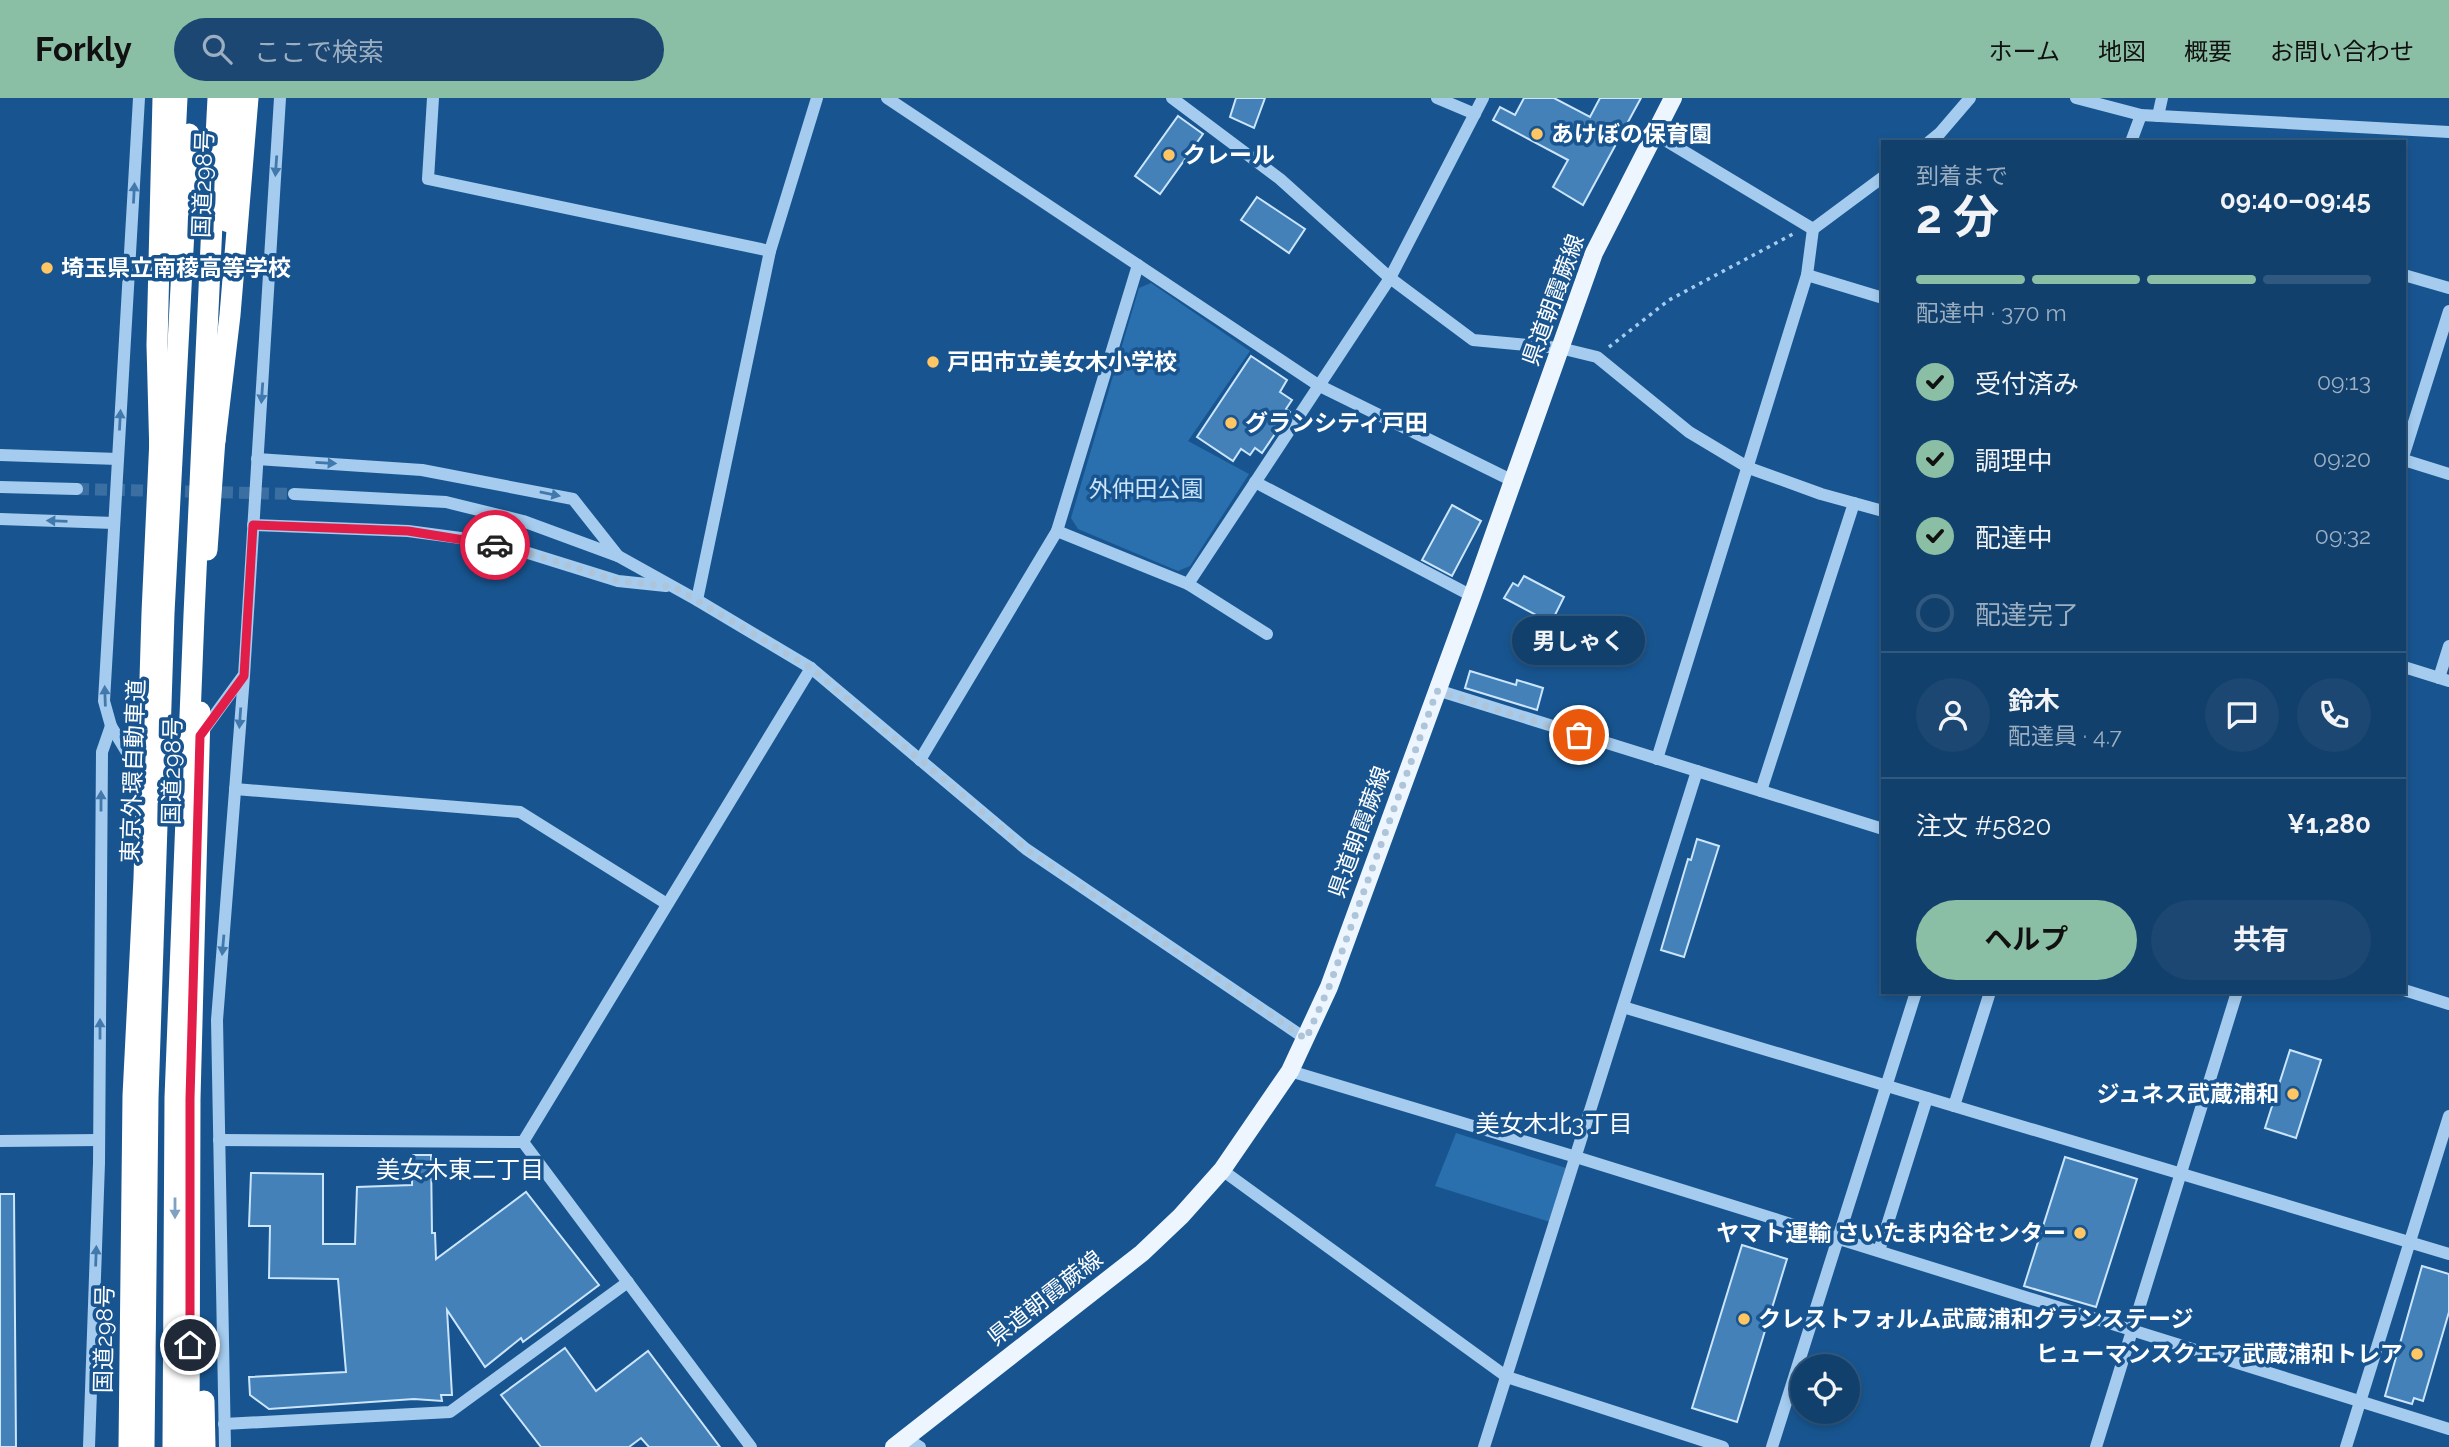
<!DOCTYPE html>
<html lang="ja">
<head>
<meta charset="utf-8">
<style>
	:root { --surface:#12406c; --page:#1b4772; --text:#f1f3f6; --muted:#9cafc2; --line:#31597f; --accent:#8abfa5 }
	body { margin:0; font-family:Raleway,"Noto Sans JP",sans-serif; background:var(--page); color:var(--text); height:100vh; display:flex; flex-direction:column; font-size:26px; white-space:nowrap }
	* { box-sizing:border-box; margin:0 }
	p { font-size:23px; color:var(--muted) }
	.icon { flex:none; width:38px; height:38px; fill:none; stroke:currentColor; stroke-width:2; stroke-linecap:round; stroke-linejoin:round }
	.map { position:relative; flex:1; overflow:hidden }
	.details { position:absolute; left:1881px; top:42px; width:525px; height:854px; display:flex; flex-direction:column; background:var(--surface); border-radius:0px; box-shadow:0 4px 10px #0003,0 0 0 2px var(--line) }
	.details>* { flex:none }
	.fabs { position:absolute; left:1790px; top:1256px; display:grid; gap:14px }
	.fabs a { display:grid; place-items:center; width:70px; height:70px; border-radius:50%; background:var(--surface); box-shadow:0 4px 10px #0003,0 0 0 2px var(--line); font-size:35px }
	.pin { position:absolute; display:grid; place-items:center; width:60px; height:60px; color:#fff; margin:-30px; border:4px solid #fff; border-radius:50%; box-shadow:0 2px 7px #0007 }
	.courier { position:absolute; display:grid; place-items:center; width:70px; height:70px; margin:-35px; border:5px solid #e11d48; border-radius:50%; background:#fff; color:#222; box-shadow:0 2px 9px #0007 }
	.bubble { position:absolute; height:49px; border-radius:24px; background:var(--surface); box-shadow:0 4px 10px #0003,0 0 0 2px var(--line); font-size:23px; font-weight:700; line-height:49px; text-align:center }
	.head em { font-style:normal; font-weight:700 }
	.head div { display:flex; flex-direction:column-reverse }
	.head { display:flex; align-items:center; justify-content:space-between; height:119px; padding:0 35px }
	h1 { font-size:46px; font-weight:700; line-height:52px }
	.bar { display:grid; grid-template-columns:repeat(4,1fr); gap:10px 7px; align-content:center; height:84px; padding:0 35px }
	.bar i { height:9px; border-radius:5px; background:var(--line) }
	.bar .selected { background:var(--accent) }
	.bar p { grid-column:span 4 }
	.line { display:flex; align-items:center; gap:18px; padding:0 35px; border-top:2px solid var(--line) }
	.line div { flex:1 }
	.round { display:grid; place-items:center; flex:none; width:74px; height:74px; border-radius:37px; background:var(--page) }
	ol { padding:0 35px; list-style:none }
	li { display:flex; align-items:center; gap:21px; height:77px }
	li p { margin-inline-start:auto }
	li .icon { padding:7px; border-radius:50%; background:var(--accent); color:#111; stroke-width:4 }
	li:last-child { color:var(--muted) }
	li i { width:38px; height:38px; border:4px solid var(--line); border-radius:50% }
	.button { display:flex; gap:14px; margin-top:auto; padding:14px 35px }
	.button a { flex:1; height:80px; border-radius:42px; background:var(--accent); color:#111; font-size:28px; font-weight:700; line-height:80px; text-align:center }
	.button a+a { background:var(--page); color:var(--text) }
	header { display:flex; align-items:center; gap:42px; box-sizing:border-box; height:98px; padding:0 35px; background:var(--accent); color:#111 }
	header strong { font-size:33px }
	nav { display:flex; gap:38px; margin-inline-start:auto; font-size:24px }
	.search { width:490px; height:63px; background:var(--page); display:flex; align-items:center; gap:18px; box-sizing:border-box; padding:0 24px; border-radius:38px; color:var(--muted); font-size:26px }
	.map>svg:first-child { display:block }
	.green { fill:#2a70ae }
	.building { fill:#4481b9; stroke:#cbe5fb; stroke-width:2 }
	.lines { fill:none; stroke-linecap:round; stroke-linejoin:round }
	.minor-tunnel { stroke:#3b6ea1; stroke-width:12; stroke-dasharray:12 6; stroke-linecap:butt }
	.path { stroke:#a5ccef; stroke-width:3.5; stroke-dasharray:3.5 5; stroke-linecap:butt }
	.minor { stroke:#a5ccef; stroke-width:12 }
	.major { stroke:#edf6ff; stroke-width:18 }
	.highway { stroke:#fff; stroke-width:21 }
	.highway-bridge { stroke:#fff; stroke-width:21 }
	.oneway { fill:#4279ac }
	.oneway2 { fill:#80a2c2 }
	.done { stroke:#aec4d8; stroke-width:7; stroke-dasharray:0 12.6 }
	.route { stroke:#e11d48; stroke-width:9 }
	.poi-dot { fill:#ffc663; stroke:#185590; stroke-width:2.5 }
	.labels { text-anchor:middle; stroke-width:7; stroke-linejoin:round; paint-order:stroke }
	.poi-label { font-size:23px; font-weight:bold; fill:#fff; stroke:#185590; text-anchor:start }
	.street-label { font-size:23px; fill:#fff; stroke:#185590 }
	.park-label { font-size:23px; fill:#cbe5fb; stroke:#185590 }
	.neighbourhood-label { font-size:24px; fill:#fff; stroke:#185590 }
</style>
</head>
<body>
<header>
<strong>Forkly</strong>
<div class="search"><svg class="icon" aria-label="search" viewBox="0 0 24 24"><circle cx="10" cy="10" r="6"/><path d="M15 15l6 6"/></svg>ここで検索</div>
<nav><a>ホーム</a><a>地図</a><a>概要</a><a>お問い合わせ</a></nav>
</header>
<div class="map">
<svg width="2449" height="1349" viewBox="0 0 2449 1349">
	<rect width="100%" height="100%" fill="#185590"/>
	<g class="green">
		<path d="M1151 185 1250 253 1188 343 1249 376 1190 468 1178 473 1078 431 1071 420 1139 190Z"/>
		<path d="M1456 1035 1566 1070 1550 1124 1435 1088Z"/>
	</g>
	<g class="building">
		<path d="M1236 0H1265L1254 30 1230 19Z"/>
		<path d="M1524 0H1554L1590 19 1600 0H1641L1583 107 1553 89 1568 62 1493 22 1500 9 1515 17Z"/>
		<path d="M1178 18 1203 36 1160 96 1135 78Z"/>
		<path d="M1257 99 1305 131 1289 155 1241 122Z"/>
		<path d="M1251 258 1287 282 1280 294 1292 302 1286 311 1290 314 1262 355 1255 350 1250 357 1241 351 1233 363 1197 339Z"/>
		<path d="M1452 407 1481 423 1452 478 1422 462Z"/>
		<path d="M1524 478 1564 499 1551 525 1504 500 1513 485 1518 488Z"/>
		<path d="M1470 573 1516 587 1517 582 1543 590 1537 612 1465 590Z"/>
		<path d="M1697 741 1719 748 1684 859 1661 852 1688 761 1691 762Z"/>
		<path d="M2290 952 2321 962 2296 1040 2265 1030Z"/>
		<path d="M413 1057H431L432 1135H435L436 1161 526 1094 599 1187 523 1244 521 1240 485 1269 447 1212 452 1297H441L442 1303 414 1301 269 1311 250 1297 249 1279 346 1274 338 1181 269 1180 270 1128H249L251 1075 323 1076V1146H355L357 1089 412 1087Z"/>
		<path d="M2065 1059 2137 1081 2096 1209 2024 1188Z"/>
		<path d="M0 1096H14L16 1349H0Z"/>
		<path d="M1742 1147 1787 1161 1737 1324 1692 1310Z"/>
		<path d="M2422 1168 2449 1176V1214L2423 1303 2414 1300 2412 1306 2385 1298Z"/>
		<path d="M565 1250 596 1293 648 1253 720 1349H649L641 1340 629 1349H541L501 1297Z"/>
	</g>
	<g class="lines">
		<path class="minor-tunnel" d="M77 391 294 396"/>
		<path class="path" d="M1609 249 1669 202 1793 136"/>
		<g class="minor">
			<path d="M433 0 428 81 770 153"/>
			<path d="M887 0 1318 287 1513 383"/>
			<path d="M1172 0 1280 81 1390 180 1473 242 1560 250 1597 259 1689 334 1749 370 1821 396 1883 413"/>
			<path d="M1437 0 1475 16"/>
			<path d="M2076 0 2141 17 2449 34"/>
			<path d="M2158 18 2162 0"/>
			<path d="M1655 36 1813 131 1883 79"/>
			<path d="M1929 44 1940 35 1970 0"/>
			<path d="M2131 44 2141 17"/>
			<path d="M1807 177 1883 200"/>
			<path d="M2404 177 2449 190"/>
			<path d="M2404 356 2449 213"/>
			<path d="M0 357 118 361"/>
			<path d="M257 361 422 372 573 401 618 458"/>
			<path d="M2404 362 2449 376"/>
			<path d="M1255 384 1472 498"/>
			<path d="M0 389 77 391"/>
			<path d="M294 396 446 404 523 423 618 458 697 502 811 570 1026 751 1306 941"/>
			<path d="M0 421 114 425"/>
			<path d="M253 427 408 433 468 441 525 454 618 483 666 488"/>
			<path d="M1057 433 1188 486 1390 180 1483 0"/>
			<path d="M1188 486 1267 536"/>
			<path d="M697 502 770 153 817 0"/>
			<path d="M2404 569 2449 583"/>
			<path d="M2439 580 2449 548"/>
			<path d="M1437 592 1883 731"/>
			<path d="M200 637 243 578"/>
			<path d="M1657 661 1807 177 1813 131"/>
			<path d="M920 662 1057 433 1138 167"/>
			<path d="M235 691 520 714 667 806"/>
			<path d="M1761 693 1854 405"/>
			<path d="M138 710 134 666 111 628 104 603 139 0"/>
			<path d="M2404 892 2449 906"/>
			<path d="M1623 909 2449 1156"/>
			<path d="M1290 973 1576 1059 2449 1331"/>
			<path d="M1954 1008 1990 894"/>
			<path d="M219 1042 523 1044 751 1349"/>
			<path d="M0 1043 99 1042"/>
			<path d="M523 1044 811 570"/>
			<path d="M1222 1072 1507 1279 1723 1349"/>
			<path d="M1879 1153 1927 1000"/>
			<path d="M224 1326 450 1314 628 1184"/>
			<path d="M906 1340 920 1349"/>
			<path d="M89 1349 99 1065 102 654 111 628"/>
			<path d="M225 1349 217 922 244 578 280 0"/>
			<path d="M1484 1349 1697 673"/>
			<path d="M1772 1349 1916 894"/>
			<path d="M2096 1349 2237 894"/>
			<path d="M2346 1349 2449 1018"/>
		</g>
		<path class="major" d="M894 1349 1142 1155 1181 1118 1222 1072 1290 973 1329 889 1472 498 1594 155 1673 0"/>
		<g class="highway">
			<path d="M216 39 218 0"/>
			<path d="M228 124 233 0"/>
			<path d="M169 161 177 0"/>
			<path d="M207 452 216 327"/>
			<path d="M204 1303 205 1349"/>
			<path d="M129 1349 133 998 144 780 152 515 160 340"/>
			<path d="M189 1349 190 1001 200 614"/>
		</g>
		<g class="highway-bridge">
			<path d="M215 343 230 217 248 0"/>
			<path d="M160 359 157 247 163 0"/>
			<path d="M144 1349 148 1000 164 515 189 36"/>
			<path d="M173 1349 175 1000 194 517 216 39"/>
		</g>
	</g>
	<defs><path id="oneway-solid" d="M-6-.8H1V-3.2L6.5 0L1 3.2V.8H-6Z" transform="scale(1.75)"/></defs>
	<g class="oneway">
		<use href="#oneway-solid" transform="translate(276 68) rotate(94)"/>
		<use href="#oneway-solid" transform="translate(134 95) rotate(-87)"/>
		<use href="#oneway-solid" transform="translate(262 295) rotate(94)"/>
		<use href="#oneway-solid" transform="translate(120 322) rotate(-87)"/>
		<use href="#oneway-solid" transform="translate(326 365) rotate(3)"/>
		<use href="#oneway-solid" transform="translate(550 396) rotate(12)"/>
		<use href="#oneway-solid" transform="translate(57 423) rotate(-178)"/>
		<use href="#oneway-solid" transform="translate(105 598) rotate(-92)"/>
		<use href="#oneway-solid" transform="translate(240 620) rotate(94)"/>
		<use href="#oneway-solid" transform="translate(101 703) rotate(-90)"/>
		<use href="#oneway-solid" transform="translate(223 847) rotate(95)"/>
		<use href="#oneway-solid" transform="translate(100 931) rotate(-90)"/>
		<use href="#oneway-solid" transform="translate(96 1158) rotate(-88)"/>
	</g>
	<use class="oneway2" href="#oneway-solid" transform="translate(175 1110) rotate(90)"/>
	<g class="lines">
		<path class="done" d="M495 447 525 454 618 483 674 489 811 570 1026 751 1306 941 1329 889 1437 593 1579 637"/>
		<path class="route" d="M190 1247V1001L200 638 244 578 253 427 408 433 495 447"/>
	</g>
	<g class="poi-dot">
		<circle cx="1537" cy="36" r="7"/>
		<circle cx="1169" cy="57" r="7"/>
		<circle cx="47" cy="170" r="7"/>
		<circle cx="933" cy="264" r="7"/>
		<circle cx="1231" cy="325" r="7"/>
		<circle cx="2293" cy="996" r="7"/>
		<circle cx="2080" cy="1135" r="7"/>
		<circle cx="1744" cy="1221" r="7"/>
		<circle cx="2417" cy="1256" r="7"/>
	</g>
	<g class="labels">
		<g class="poi-label">
			<text x="1551" y="44">あけぼの保育園</text>
			<text x="1183" y="65">クレール</text>
			<text x="61" y="178">埼玉県立南稜高等学校</text>
			<text x="947" y="272">戸田市立美女木小学校</text>
			<text x="1245" y="333">グランシティ戸田</text>
			<text x="2279" y="1004" text-anchor="end">ジュネス武蔵浦和</text>
			<text x="2066" y="1143" text-anchor="end">ヤマト運輸 さいたま内谷センター</text>
			<text x="1758" y="1229">クレストフォルム武蔵浦和グランステージ</text>
			<text x="2403" y="1264" text-anchor="end">ヒューマンスクエア武蔵浦和トレア</text>
		</g>
		<g class="street-label">
			<text transform="translate(203 86) rotate(-88)" y="8">国道298号</text>
			<text transform="translate(1553 202) rotate(-70)" y="8">県道朝霞蕨線</text>
			<text transform="translate(133 673) rotate(-88)" y="8">東京外環自動車道</text>
			<text transform="translate(172 673) rotate(-89)" y="8">国道298号</text>
			<text transform="translate(1359 734) rotate(-70)" y="8">県道朝霞蕨線</text>
			<text transform="translate(1045 1200) rotate(-38)" y="8">県道朝霞蕨線</text>
			<text transform="translate(104 1241) rotate(-89)" y="8">国道298号</text>
		</g>
		<g class="park-label">
			<text x="1146" y="399">外仲田公園</text>
		</g>
		<g class="neighbourhood-label">
			<text x="1554" y="1034">美女木北3丁目</text>
			<text x="460" y="1080">美女木東二丁目</text>
		</g>
	</g>
</svg>
<div class="fabs">
<a><svg class="icon" aria-label="locate" viewBox="0 0 24 24"><circle cx="12" cy="12" r="6"/><path d="M12 2v4M12 18v4M2 12h4M18 12h4"/></svg></a>
</div>
<div class="pin" style="left:1579px;top:637px;background:#ea580c"><svg class="icon" aria-label="bag" viewBox="0 0 24 24"><path d="M5 8h14l-1 12H6zM9 8a3 3 0 0 1 6 0"/></svg></div>
<div class="pin" style="left:190px;top:1247px;background:#1f2937"><svg class="icon" aria-label="home" viewBox="0 0 24 24"><path d="M3 11l9-7 9 7M6 9v11h12V9"/></svg></div>
<div class="courier" style="left:495px;top:447px"><svg class="icon" aria-label="car" viewBox="0 0 24 24"><path d="M5 17H2v-5l4-1 3-4h7l3 4 3 1v5h-3M9 17h6M6 11h13"/><circle cx="7" cy="17" r="2"/><circle cx="17" cy="17" r="2"/></svg></div>
<div class="bubble" style="left:1512px;top:518px;width:133px">男しゃく</div>
<section class="details">
<div class="head"><div><h1>2 分</h1><p>到着まで</p></div><em>09:40–09:45</em></div>
<div class="bar"><i class="selected"></i><i class="selected"></i><i class="selected"></i><i></i><p>配達中 · 370 m</p></div>
<ol>
<li><svg class="icon" aria-label="check" viewBox="0 0 24 24"><path d="M5 12l5 5 9-10"/></svg>受付済み<p>09:13</p></li>
<li><svg class="icon" aria-label="check" viewBox="0 0 24 24"><path d="M5 12l5 5 9-10"/></svg>調理中<p>09:20</p></li>
<li><svg class="icon" aria-label="check" viewBox="0 0 24 24"><path d="M5 12l5 5 9-10"/></svg>配達中<p>09:32</p></li>
<li><i></i>配達完了</li>
</ol>
<div class="line" style="height:126px"><a class="round"><svg class="icon" aria-label="person" viewBox="0 0 24 24"><circle cx="12" cy="8" r="4"/><path d="M4 21q1-7 8-7t8 7"/></svg></a><div><b>鈴木</b><p>配達員 · 4.7</p></div><a class="round"><svg class="icon" aria-label="chat" viewBox="0 0 24 24"><path d="M4 5h16v11H9l-5 4z"/></svg></a><a class="round"><svg class="icon" aria-label="phone" viewBox="0 0 24 24"><path d="M5 4h4l2 5-3 2q2 4 5 5l2-3 5 2v4C11 20 4 13 5 4z"/></svg></a></div>
<div class="line" style="height:91px"><div>注文 #5820</div><b>¥1,280</b></div>
<div class="button"><a>ヘルプ</a><a>共有</a></div>
</section>
</div>
</body>
</html>
